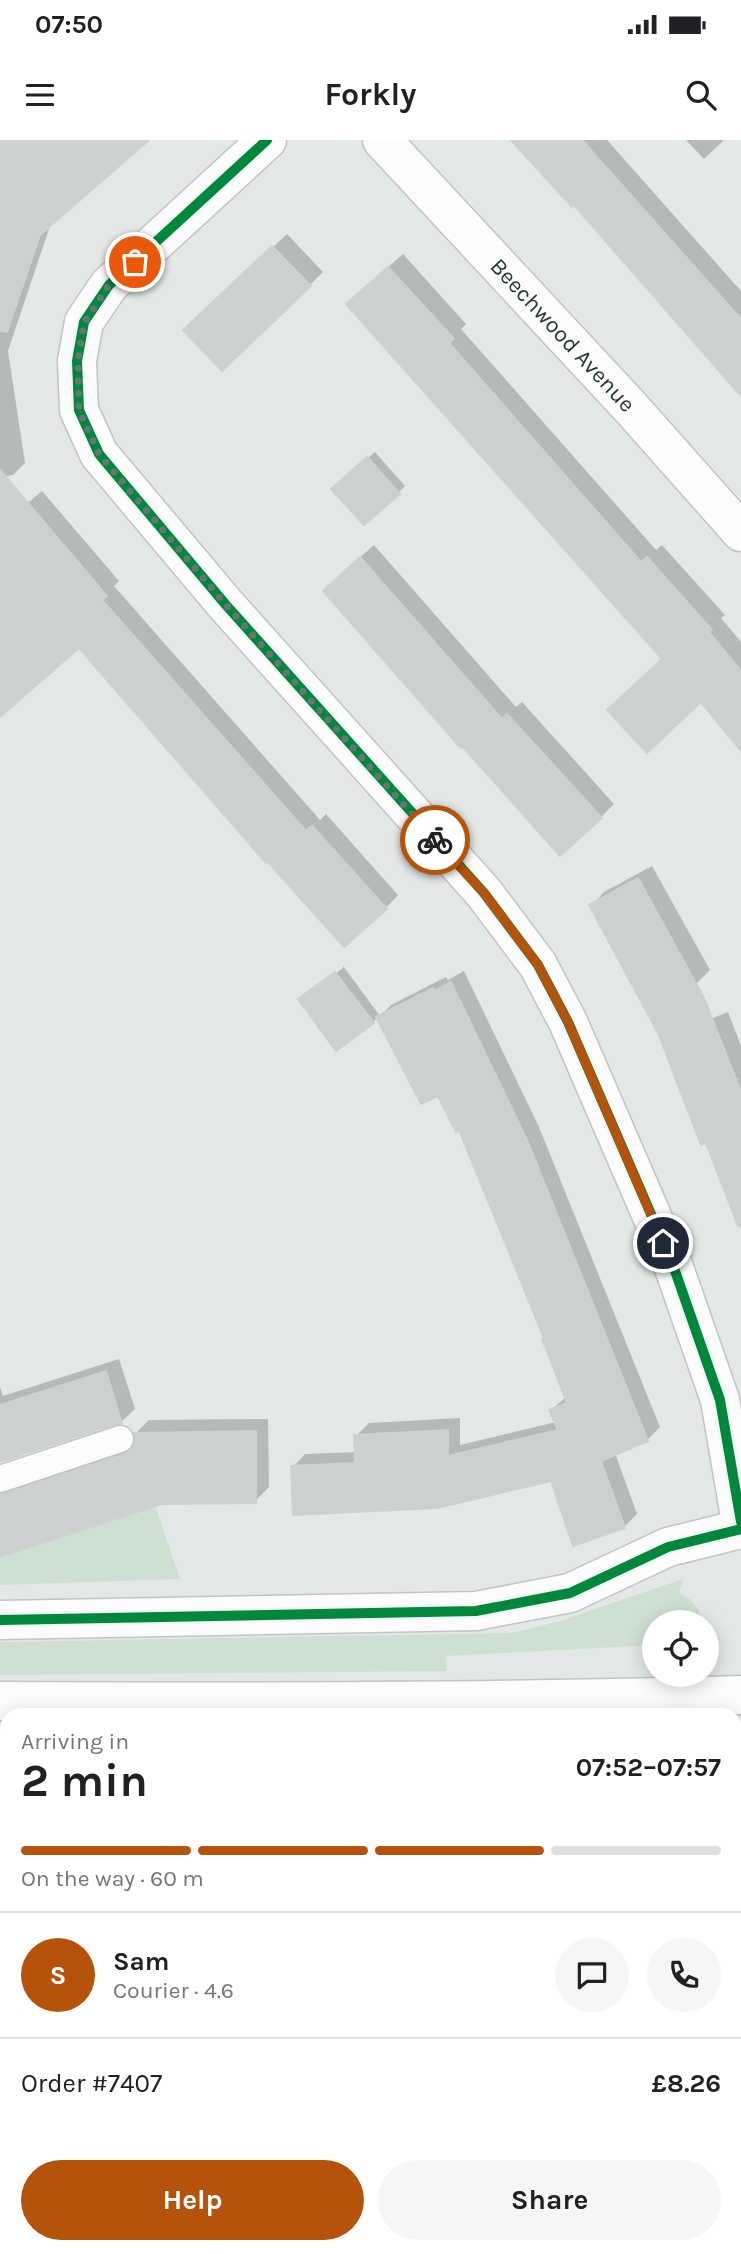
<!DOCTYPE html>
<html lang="en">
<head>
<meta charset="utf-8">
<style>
	:root { --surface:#fff; --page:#f6f6f6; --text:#202124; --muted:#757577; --line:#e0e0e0; --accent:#b45309 }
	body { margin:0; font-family:Karla,sans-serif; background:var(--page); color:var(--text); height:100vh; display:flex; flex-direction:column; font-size:26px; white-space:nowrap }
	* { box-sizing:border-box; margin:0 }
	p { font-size:23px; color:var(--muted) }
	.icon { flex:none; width:38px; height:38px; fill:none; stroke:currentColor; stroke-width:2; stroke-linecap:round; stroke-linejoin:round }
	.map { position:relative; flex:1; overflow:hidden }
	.drawer { position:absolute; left:0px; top:1568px; width:742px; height:546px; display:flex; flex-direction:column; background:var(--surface); border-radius:21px 21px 0 0; box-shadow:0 4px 18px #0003 }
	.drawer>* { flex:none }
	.tools { position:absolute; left:642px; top:1470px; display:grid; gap:14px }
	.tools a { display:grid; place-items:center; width:77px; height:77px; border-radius:50%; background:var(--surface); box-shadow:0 4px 18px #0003; font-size:35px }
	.pin { position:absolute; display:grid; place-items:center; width:60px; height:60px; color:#fff; margin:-30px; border:4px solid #fff; border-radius:50%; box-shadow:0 2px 7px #0007 }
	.courier { position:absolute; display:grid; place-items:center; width:70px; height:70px; margin:-35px; border:5px solid #b45309; border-radius:50%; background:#fff; color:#222; box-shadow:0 2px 9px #0007 }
	.overview em { font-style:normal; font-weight:700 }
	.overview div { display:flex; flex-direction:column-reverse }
	.overview { display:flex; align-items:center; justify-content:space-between; height:119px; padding:0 21px }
	h1 { font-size:46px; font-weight:700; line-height:52px }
	.bar { display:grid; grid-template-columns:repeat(4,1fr); gap:10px 7px; align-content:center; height:84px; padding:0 21px }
	.bar i { height:9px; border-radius:5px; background:var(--line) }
	.bar .on { background:var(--accent) }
	.bar p { grid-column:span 4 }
	.line { display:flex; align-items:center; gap:18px; padding:0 21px; border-top:2px solid var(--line) }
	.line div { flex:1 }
	.round { display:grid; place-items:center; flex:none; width:74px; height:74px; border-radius:37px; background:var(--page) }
	.action { display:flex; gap:14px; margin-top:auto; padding:14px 21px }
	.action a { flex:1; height:80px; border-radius:42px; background:var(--accent); color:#fff; font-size:28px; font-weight:700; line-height:80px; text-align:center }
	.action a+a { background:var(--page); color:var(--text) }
	.status { display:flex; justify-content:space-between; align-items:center; height:49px; padding:0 35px; background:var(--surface); direction:ltr }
	.status svg { height:19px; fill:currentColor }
	header { display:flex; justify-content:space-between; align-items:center; height:91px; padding:0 21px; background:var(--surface); font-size:32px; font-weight:700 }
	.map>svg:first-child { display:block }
	.green { fill:#cee1d0 }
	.shadow { fill:#0003 }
	.building { fill:#ccd1cf; stroke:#ccd2ce; stroke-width:2 }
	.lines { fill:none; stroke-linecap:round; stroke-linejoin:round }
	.service-casing { stroke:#c0c5c3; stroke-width:29 }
	.minor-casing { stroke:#c0c5c3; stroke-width:41 }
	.tertiary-casing { stroke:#c0c5c3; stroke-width:41 }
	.service { stroke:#fbfcfb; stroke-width:26 }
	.minor { stroke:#fbfcfb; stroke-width:38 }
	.tertiary { stroke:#fbfcfb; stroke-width:38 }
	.cycleway-casing { stroke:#f2f7f3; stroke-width:15 }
	.cycleway { stroke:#00873e; stroke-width:10 }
	.done { stroke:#667770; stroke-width:7; stroke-dasharray:0 12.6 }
	.route { stroke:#b45309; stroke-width:9 }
	.labels { text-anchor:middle; stroke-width:5; stroke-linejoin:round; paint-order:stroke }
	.street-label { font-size:23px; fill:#233a30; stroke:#f2f7f3 }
</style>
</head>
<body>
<div class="status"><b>07:50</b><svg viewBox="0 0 49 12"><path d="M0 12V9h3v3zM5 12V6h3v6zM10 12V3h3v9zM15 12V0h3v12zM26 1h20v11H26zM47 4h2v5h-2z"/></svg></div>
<header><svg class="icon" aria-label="menu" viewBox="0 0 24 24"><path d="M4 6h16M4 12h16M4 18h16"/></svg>Forkly<svg class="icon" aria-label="search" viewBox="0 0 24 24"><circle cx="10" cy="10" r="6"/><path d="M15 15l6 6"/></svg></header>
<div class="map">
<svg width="741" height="2114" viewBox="0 0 741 2114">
	<rect width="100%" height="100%" fill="#e3e9e6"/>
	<g class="green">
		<path d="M155 1365 180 1439 0 1445V1417Z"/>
		<path d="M683 1439 679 1453C692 1457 697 1468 703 1480L702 1482H654V1505L446 1516 447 1531 0 1535V1502L512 1493 557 1482Z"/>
	</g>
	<g class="shadow">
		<path d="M21 0H146L51 83 8 211 25 323 13 335 0 337V44Z"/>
		<path d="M514 0H607L741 151V251L574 63Z"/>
		<path d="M686 0H724L704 19Z"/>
		<path d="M287 94 323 132 310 145 199 177Z"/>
		<path d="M403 114 466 184 461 189 656 410 662 405 725 475 721 478 741 502V607L664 518 362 150Z"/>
		<path d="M375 312 405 346 398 353 340 342Z"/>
		<path d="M42 351 119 441 114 446 320 680 326 674 398 755 386 768 79 505 0 575V386Z"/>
		<path d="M374 405 516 567 522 562 614 664 601 677 338 437Z"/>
		<path d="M652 726 710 830 696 844 591 766 604 752Z"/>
		<path d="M343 826 380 876 391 865 446 837 448 840 464 831 539 987 660 1287 647 1300 615 1313 637 1374 624 1387 552 1339 293 1327 305 1314 357 1312 356 1296 369 1283 460 1278V1305L556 1282 551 1270 566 1257 545 1198 460 988 439 953 378 877 373 882 305 856 343 828Z"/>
		<path d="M728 872 741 906V1089L707 1001 678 892Z"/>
		<path d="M119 1219 135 1269 121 1282 0 1321V1247L3 1256Z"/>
		<path d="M268 1279 269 1347 255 1361 161 1362 0 1415V1333L20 1341 137 1302 136 1293 149 1280Z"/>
		<path d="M0 1939 7 1961V2031L0 2034Z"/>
		<path d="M735 2022 741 2023V2110L707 2107H735Z"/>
		<path d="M7 2044V2107H86L89 2114H6L0 2096V2046Z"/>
		<path d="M232 2107H311L313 2114H233Z"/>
	</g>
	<g class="building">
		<path d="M0 0H149L40 95 7 192 0 191Z"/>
		<path d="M511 0H582L741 179V256L574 65 572 67Z"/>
		<path d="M272 106 311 146 222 231 183 190Z"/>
		<path d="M388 127 454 199 449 203 641 422 647 417 712 490 709 492 741 531V611L701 562 647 613 607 570 662 519 346 164Z"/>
		<path d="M367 317 400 354 364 385 331 349Z"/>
		<path d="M0 330 107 456 102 460 306 691 312 686 387 769 344 807 268 722 266 723 79 508 0 577Z"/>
		<path d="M360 417 502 579 507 574 602 678 560 716 463 607 461 608 430 573 323 451Z"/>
		<path d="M638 738 704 858 741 952V1086H738L706 1003 701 1005 658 893 589 765Z"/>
		<path d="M335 832 374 883 336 911 298 859Z"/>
		<path d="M451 842 527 1000 648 1301 601 1321 625 1388 573 1406 551 1341 437 1368 293 1375 291 1326 355 1323 354 1295 448 1290V1316L558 1290 549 1270 567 1263 542 1199 544 1198 459 990 456 992 438 956 421 964 376 877 433 848 435 851Z"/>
		<path d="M106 1231 122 1284H115L0 1322V1265Z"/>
		<path d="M256 1291V1363L162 1364 0 1417V1354L125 1314 131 1310 135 1303 134 1293Z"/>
	</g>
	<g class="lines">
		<g class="service-casing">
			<path id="service" d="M0 1339 120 1299"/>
		</g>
		<g class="minor-casing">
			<g id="minor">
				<path d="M267 0 109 145 84 182 77 221 79 270 99 314 226 465 484 753 538 825 568 882 673 1125 720 1260 741 1382"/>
				<path id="s1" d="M382 0 632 269 741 392"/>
				<path d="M0 1480 476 1471 570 1453 668 1407 741 1389"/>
				<path d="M0 1668H7"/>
				<path d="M388 2107 389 2114"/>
			</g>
		</g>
		<g class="tertiary-casing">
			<path id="tertiary" d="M0 1561C247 1562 494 1562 741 1555"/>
		</g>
		<use href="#service" class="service"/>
		<use href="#minor" class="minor"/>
		<use href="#tertiary" class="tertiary"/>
		<g class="cycleway-casing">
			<g id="cycleway">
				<path d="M267 0 109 145 84 182 77 221 79 270 99 314 226 465 484 753 538 825 568 882 673 1125 720 1260 741 1382"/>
				<path d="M0 1480 476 1471 570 1453 668 1407 741 1389"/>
			</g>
		</g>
		<use href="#cycleway" class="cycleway"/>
	</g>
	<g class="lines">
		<path class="done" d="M135 122 109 145 84 183 78 220 79 270 99 314 226 465 435 700"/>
		<path class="route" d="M435 700 484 753 538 825 568 882 663 1103"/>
	</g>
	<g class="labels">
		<g class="street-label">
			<text dy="8" stroke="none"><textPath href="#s1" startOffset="266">Beechwood Avenue</textPath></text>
		</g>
	</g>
</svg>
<div class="tools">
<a><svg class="icon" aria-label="locate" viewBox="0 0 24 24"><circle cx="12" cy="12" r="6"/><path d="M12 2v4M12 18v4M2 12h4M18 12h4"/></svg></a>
</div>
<div class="pin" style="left:135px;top:122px;background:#ea580c"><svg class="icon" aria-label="bag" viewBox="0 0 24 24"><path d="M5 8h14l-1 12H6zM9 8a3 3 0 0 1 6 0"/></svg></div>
<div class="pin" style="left:663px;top:1103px;background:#1f2937"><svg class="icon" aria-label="home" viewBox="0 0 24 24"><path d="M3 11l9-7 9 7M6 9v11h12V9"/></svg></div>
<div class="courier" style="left:435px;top:700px"><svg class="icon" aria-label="bike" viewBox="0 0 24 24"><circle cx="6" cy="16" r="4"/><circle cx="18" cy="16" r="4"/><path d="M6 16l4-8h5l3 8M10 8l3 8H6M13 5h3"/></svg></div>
<section class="drawer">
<div class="overview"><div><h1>2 min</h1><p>Arriving in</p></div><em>07:52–07:57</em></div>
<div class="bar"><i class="on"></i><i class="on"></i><i class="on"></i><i></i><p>On the way · 60 m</p></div>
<div class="line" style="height:126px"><b class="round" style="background:var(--accent);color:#fff">S</b><div><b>Sam</b><p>Courier · 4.6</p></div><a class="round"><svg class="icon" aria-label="chat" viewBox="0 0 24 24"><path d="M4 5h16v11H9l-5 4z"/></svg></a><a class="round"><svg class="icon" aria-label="phone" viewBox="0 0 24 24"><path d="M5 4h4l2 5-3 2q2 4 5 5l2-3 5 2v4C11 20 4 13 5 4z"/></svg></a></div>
<div class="line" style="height:91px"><div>Order #7407</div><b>£8.26</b></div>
<div class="action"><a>Help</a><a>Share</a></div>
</section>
</div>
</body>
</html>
